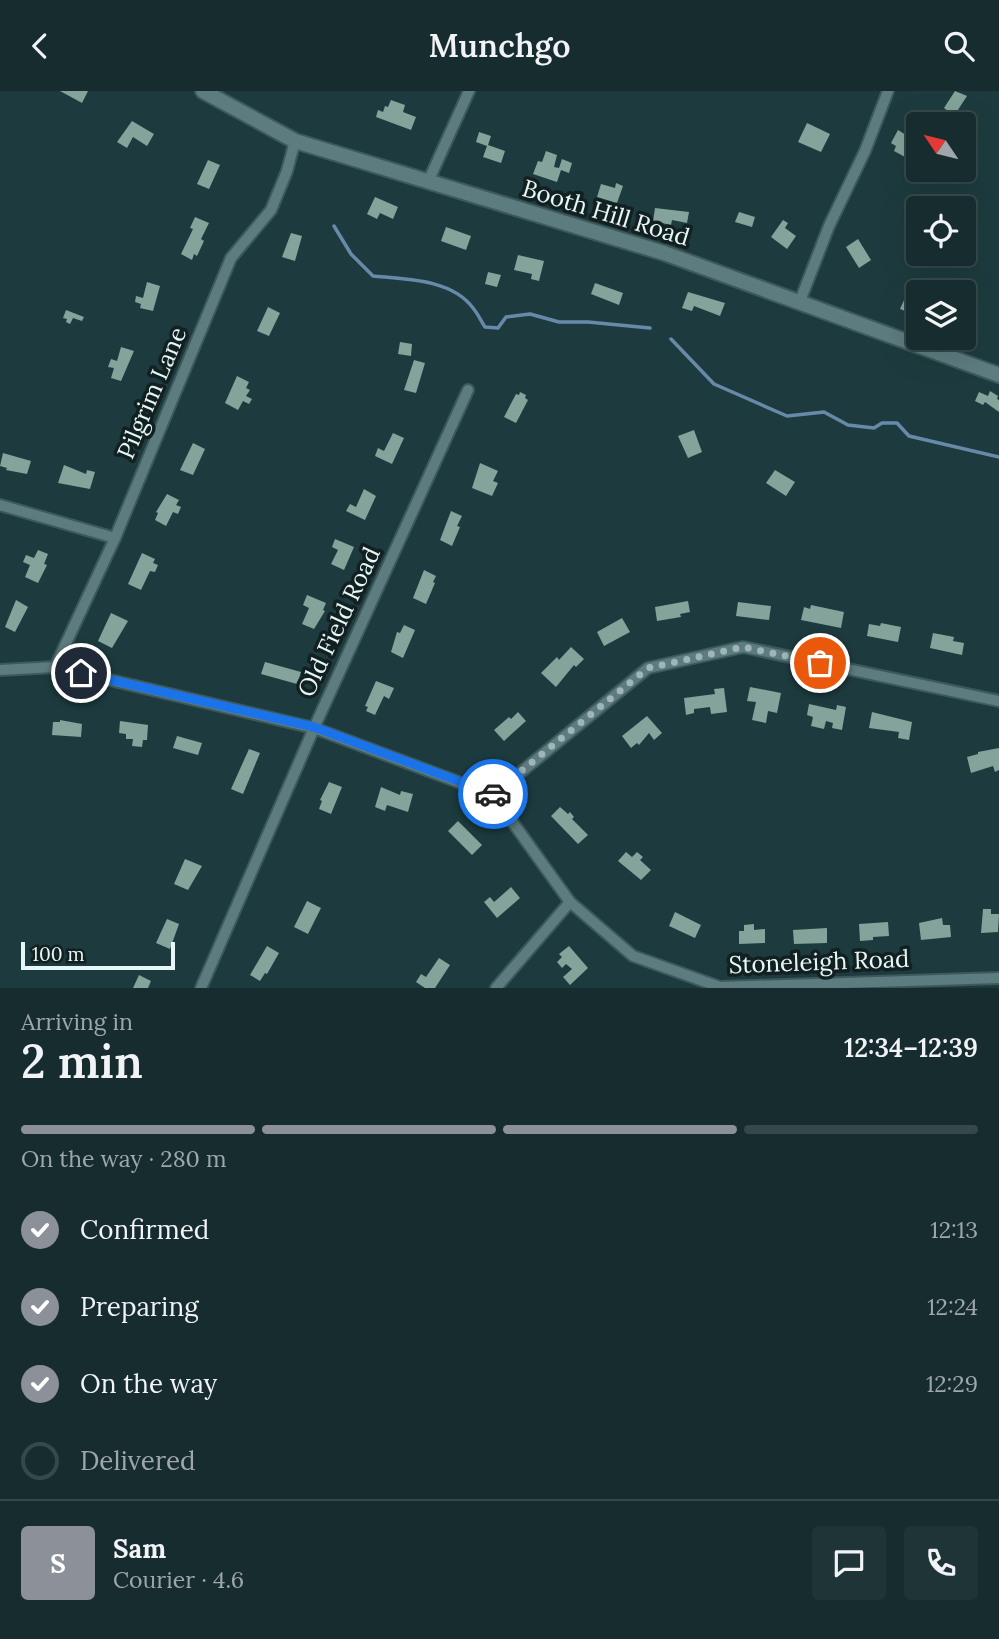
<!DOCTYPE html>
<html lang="en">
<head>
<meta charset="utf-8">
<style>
	:root { --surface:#162c2e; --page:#1f3436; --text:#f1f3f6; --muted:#9ea7aa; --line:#35484a; --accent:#8c9099 }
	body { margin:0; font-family:Lora,serif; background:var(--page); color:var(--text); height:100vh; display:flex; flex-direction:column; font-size:26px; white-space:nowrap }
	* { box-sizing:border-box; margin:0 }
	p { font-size:23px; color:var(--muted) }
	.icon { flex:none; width:38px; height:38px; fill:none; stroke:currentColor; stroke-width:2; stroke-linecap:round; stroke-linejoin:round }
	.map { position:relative; height:897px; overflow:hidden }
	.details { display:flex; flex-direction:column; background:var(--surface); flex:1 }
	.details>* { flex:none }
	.needle { width:46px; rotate:305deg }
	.fabs { position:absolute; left:906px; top:21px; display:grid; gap:14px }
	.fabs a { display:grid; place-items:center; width:70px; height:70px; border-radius:7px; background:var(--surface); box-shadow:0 7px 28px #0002,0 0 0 2px var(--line); font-size:35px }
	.scale { position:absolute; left:21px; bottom:18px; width:154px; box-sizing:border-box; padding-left:7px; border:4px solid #e6f7f8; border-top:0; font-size:19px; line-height:24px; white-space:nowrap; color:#e6f7f8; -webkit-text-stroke:5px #132021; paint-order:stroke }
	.pin { position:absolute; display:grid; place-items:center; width:60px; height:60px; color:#fff; margin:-30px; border:4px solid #fff; border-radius:50%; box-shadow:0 2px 7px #0007 }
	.courier { position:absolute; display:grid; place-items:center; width:70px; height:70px; margin:-35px; border:5px solid #1a73e8; border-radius:50%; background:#fff; color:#222; box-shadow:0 2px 9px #0007 }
	.overview em { font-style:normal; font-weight:600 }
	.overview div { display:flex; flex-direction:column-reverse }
	.overview { display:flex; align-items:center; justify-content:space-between; height:119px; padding:0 21px }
	h1 { font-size:46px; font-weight:600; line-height:52px }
	.bar { display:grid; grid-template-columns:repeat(4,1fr); gap:10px 7px; align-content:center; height:84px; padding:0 21px }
	.bar i { height:9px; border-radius:5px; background:var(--line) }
	.bar .selected { background:var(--accent) }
	.bar p { grid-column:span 4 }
	.line { display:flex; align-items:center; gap:18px; padding:0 21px; border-top:2px solid var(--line) }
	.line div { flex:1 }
	.round { display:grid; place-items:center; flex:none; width:74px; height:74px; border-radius:7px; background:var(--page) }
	ol { padding:0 21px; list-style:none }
	li { display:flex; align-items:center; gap:21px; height:77px }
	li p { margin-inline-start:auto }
	li .icon { padding:7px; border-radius:50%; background:var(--accent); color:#fff; stroke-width:4 }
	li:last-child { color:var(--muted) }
	li i { width:38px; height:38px; border:4px solid var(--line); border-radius:50% }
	header { display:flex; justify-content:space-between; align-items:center; height:91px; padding:0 21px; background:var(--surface); font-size:32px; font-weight:600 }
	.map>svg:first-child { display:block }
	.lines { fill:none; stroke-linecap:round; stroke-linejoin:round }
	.stream { stroke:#678aaa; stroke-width:3.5 }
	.building { fill:#84a39b }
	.minor-casing { stroke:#3e595b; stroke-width:14 }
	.tertiary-casing { stroke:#3e595b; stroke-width:18 }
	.minor { stroke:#5d7c7f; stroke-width:10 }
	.tertiary { stroke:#5d7c7f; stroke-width:14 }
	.done { stroke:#a0b5b7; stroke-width:7; stroke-dasharray:0 12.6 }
	.route { stroke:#1a73e8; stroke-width:9 }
	.labels { text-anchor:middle; stroke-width:7; stroke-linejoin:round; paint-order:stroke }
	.street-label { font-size:24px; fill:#e6f7f8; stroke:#132021 }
</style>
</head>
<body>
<header><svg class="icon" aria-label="back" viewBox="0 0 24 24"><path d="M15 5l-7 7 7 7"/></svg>Munchgo<svg class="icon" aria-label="search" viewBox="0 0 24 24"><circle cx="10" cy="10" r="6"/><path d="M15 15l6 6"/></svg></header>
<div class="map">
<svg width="999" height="897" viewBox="0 0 999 897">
	<rect width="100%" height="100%" fill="#1d3b3e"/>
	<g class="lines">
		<g class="stream">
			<path d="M334 135 351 163 373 185C405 188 452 188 473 217 478 223 481 230 485 236L498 237 506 226 530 223 559 231H588L650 237"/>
			<path d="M671 248 714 293 787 325 824 321 848 334 874 337 882 332H897L909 345 999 366"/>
		</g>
	</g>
	<g class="building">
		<path d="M60 0H88L82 12Z"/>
		<path d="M955 0 967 5 954 25 944 17Z"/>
		<path d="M391 9 405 14 403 21 416 26 411 39 376 26 378 19 383 21 385 15 388 16Z"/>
		<path d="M132 30 154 43 147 55 133 46 127 57 117 51Z"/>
		<path d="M807 32 830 43 821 61 798 51Z"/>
		<path d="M910 36 919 41V52L914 50 905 66 894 60 896 55 891 52 898 39 906 44Z"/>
		<path d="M479 41 491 45 488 54 505 60 501 72 483 66 487 55 476 51Z"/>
		<path d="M546 60 557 64 554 76 559 77 562 68 572 72 569 82 561 79 557 91 533 83 538 70 542 71Z"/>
		<path d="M208 69 220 74 209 98 197 93Z"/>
		<path d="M616 92 623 95 617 112 597 106 601 93 615 97Z"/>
		<path d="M375 106 398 116 393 128 380 122 377 128 367 123Z"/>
		<path d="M655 117 689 121 687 132 672 129 671 134 653 130Z"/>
		<path d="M739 121 755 126 752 136 735 131Z"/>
		<path d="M195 126 209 132 201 148 204 150 197 165 194 163 192 169 181 163 193 138 190 137Z"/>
		<path d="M783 129 788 132 785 137 796 145 787 158 771 146Z"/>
		<path d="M446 136 471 145 466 159 441 150Z"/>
		<path d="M291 142 302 145 295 170 282 166Z"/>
		<path d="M858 148 871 169 859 177 846 156Z"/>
		<path d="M518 164 544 170 539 190 531 188 532 183 514 179Z"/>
		<path d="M488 181 501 184 497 196 485 193Z"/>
		<path d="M147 191 160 195 153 220 140 217 141 213 135 211 136 205 143 207Z"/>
		<path d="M595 192 623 202 619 214 591 203Z"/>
		<path d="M688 201 725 212 720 225 694 215 692 220 682 217Z"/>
		<path d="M905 207 919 213V235L908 227 910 222 900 218Z"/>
		<path d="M268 216 280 222 269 245 257 240Z"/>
		<path d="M66 219 84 226 82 230 73 227 70 233 66 231 67 228 63 227Z"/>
		<path d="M400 251 412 253 411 265 398 263Z"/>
		<path d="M121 256 134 260 121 290 111 287 114 277 108 276 111 268 117 270Z"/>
		<path d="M414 269 425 272 416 302 404 299Z"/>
		<path d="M237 285 249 291 246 297 250 299 246 305 252 308 249 313 243 310 238 319 225 312Z"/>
		<path d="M990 300 998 305 997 308 999 309V321L985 311 983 314 975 310 979 301 988 305Z"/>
		<path d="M520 301 526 304 525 307 528 309 516 332 504 326 516 303 519 304Z"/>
		<path d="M694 339 702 361 688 367 678 345Z"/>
		<path d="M393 342 404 347 392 373 375 365 378 357 384 360Z"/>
		<path d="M193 352 205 358 193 384 180 379Z"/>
		<path d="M3 362 31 370 27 383 6 379 7 377 0 375Z"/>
		<path d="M480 372 498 380 493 390 498 392 492 405 472 397Z"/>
		<path d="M64 374 86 383 87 379 95 381 90 398 58 392Z"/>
		<path d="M775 379 795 391 786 405 766 392Z"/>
		<path d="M364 398 376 405 365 429 346 420 350 413 356 416Z"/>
		<path d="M167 403 179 409 176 414 181 416 178 423 173 421 166 435 155 429 158 422 156 421Z"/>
		<path d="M451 420 462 425 457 435 460 436 452 455 440 449Z"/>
		<path d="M335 448 354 456 344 479 331 473 338 459 332 456Z"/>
		<path d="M38 459 48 463 44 473 47 474 38 492 25 486 30 474 23 471 26 464 34 467Z"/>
		<path d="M142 462 155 468 153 472 158 474 155 481 150 480 141 499 128 493Z"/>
		<path d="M424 479 436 485 433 491 435 492 426 513 413 507Z"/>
		<path d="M307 504 326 512 323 519 325 520 314 538 302 533 309 517 303 514Z"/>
		<path d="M16 509 28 516 15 541 5 536Z"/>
		<path d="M688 510 690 521 680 523 681 526 657 530 655 516Z"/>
		<path d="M738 511 771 515 769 529 736 525Z"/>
		<path d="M811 514 844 521 841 537 801 529 804 516 810 518Z"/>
		<path d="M111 522 128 530 112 557 98 550Z"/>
		<path d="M622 527 630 541 604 555 597 541Z"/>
		<path d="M881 532 901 536 898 551 867 545 869 533 880 535Z"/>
		<path d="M404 534 415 539 403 567 391 561 397 541 400 542Z"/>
		<path d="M933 542 954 546 953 550 964 552 962 564 930 557Z"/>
		<path d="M571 556 584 568 576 576 574 574 556 596 541 582 557 566 559 569Z"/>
		<path d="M265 571 301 581 297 593 261 583Z"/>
		<path d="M376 590 394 597 389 608 384 605 375 624 366 620 368 616 365 615Z"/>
		<path d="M750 596 781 602 777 622 768 620 766 632 752 629 756 611 747 610Z"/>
		<path d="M724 597 727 621 711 623 710 616 694 618V622L686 624 684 607 715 603 714 598Z"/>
		<path d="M809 613 836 619 837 614 846 616 842 639 832 637 833 632 826 630 824 638 811 635 813 626 807 624Z"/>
		<path d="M518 621 526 630 504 650 494 639 509 626 511 628Z"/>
		<path d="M872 621 912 631 909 649 898 647 899 641 869 637Z"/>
		<path d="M647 625 662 642 654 649 649 642 639 654 637 652 631 657 622 645Z"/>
		<path d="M60 629 82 633 81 646 52 644 53 631H60Z"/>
		<path d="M120 630 148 634 147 649H143L142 656 132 655 133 648H126V643L119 642Z"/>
		<path d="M177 645 202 652 198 664 173 657Z"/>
		<path d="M999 657V679L995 681 993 675 971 682 967 666 978 663V661Z"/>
		<path d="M249 658 260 662 243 703 231 698Z"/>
		<path d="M329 691 342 696 331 723 319 718 322 710 320 709Z"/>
		<path d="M381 696 400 704 401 700 413 703 408 721 387 714 385 720 375 716Z"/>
		<path d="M560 716 568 723 570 721 574 726 572 728 588 744 578 753 551 725Z"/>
		<path d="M458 730 482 754 472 764 448 740Z"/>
		<path d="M626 761 632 766 637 761 643 766 640 769 651 779 641 789 618 770Z"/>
		<path d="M185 768 202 775 188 799 174 793Z"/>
		<path d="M511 796 520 807 497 827 484 811 490 806 494 811Z"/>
		<path d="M307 810 321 817 308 843 294 836Z"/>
		<path d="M983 818H991V823H999L998 841 981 842Z"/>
		<path d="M675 821 701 834 695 847 669 835Z"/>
		<path d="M942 827 943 834H950L951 846 921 849 919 832Z"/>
		<path d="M167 828 179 833 170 858 156 852Z"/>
		<path d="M888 831 889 845 873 846V849L860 850 859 833Z"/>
		<path d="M754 833V839L765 838V852L739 853V840H744V834Z"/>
		<path d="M827 837V852L794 853 793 839Z"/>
		<path d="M267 855 279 862 267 883 265 882 260 890 250 884Z"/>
		<path d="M569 855 588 877 570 894 563 886 572 878 566 873 562 877 557 871 562 866 559 863Z"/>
		<path d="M439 867 450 874 435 897H425L416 891 421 883 426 886Z"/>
		<path d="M139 884 151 890 148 897H133Z"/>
	</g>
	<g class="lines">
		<g class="minor-casing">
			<g id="minor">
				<path d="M428 91 469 0"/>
				<path d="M800 210 829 135 865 60 888 0"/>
				<path d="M0 414 115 447"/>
				<path d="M55 576 115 447 231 167 271 119 287 80 295 50"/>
				<path d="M0 579 55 576 314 637 493 704 570 811 633 865 720 896 999 887"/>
				<path d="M493 704 648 577 743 556 999 610"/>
				<path d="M201 897 314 637 468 299"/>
				<path d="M496 897 570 811"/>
			</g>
		</g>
		<g class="tertiary-casing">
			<path id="tertiary" d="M203 0 295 50 664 162 999 284"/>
		</g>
		<use href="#minor" class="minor"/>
		<use href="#tertiary" class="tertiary"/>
	</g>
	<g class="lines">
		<path class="done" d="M493 703 648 577 743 556 820 572"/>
		<path class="route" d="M81 582 314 636 493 703"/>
	</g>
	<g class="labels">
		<g class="street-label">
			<text transform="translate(606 122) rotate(17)" y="8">Booth Hill Road</text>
			<text transform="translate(152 302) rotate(-67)" y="8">Pilgrim Lane</text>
			<text transform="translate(339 531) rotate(-65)" y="8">Old Field Road</text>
			<text transform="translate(819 871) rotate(-2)" y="8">Stoneleigh Road</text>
		</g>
	</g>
</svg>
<div class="fabs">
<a><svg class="needle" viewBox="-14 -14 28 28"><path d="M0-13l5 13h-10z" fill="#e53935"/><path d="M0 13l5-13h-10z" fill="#9ea7aa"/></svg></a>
<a><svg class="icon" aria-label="locate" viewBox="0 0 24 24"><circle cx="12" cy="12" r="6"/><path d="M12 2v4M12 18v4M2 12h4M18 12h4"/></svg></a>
<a><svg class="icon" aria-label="layers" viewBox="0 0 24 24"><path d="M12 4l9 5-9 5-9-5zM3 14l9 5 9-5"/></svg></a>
</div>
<div class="scale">100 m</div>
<div class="pin" style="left:820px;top:572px;background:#ea580c"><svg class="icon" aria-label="bag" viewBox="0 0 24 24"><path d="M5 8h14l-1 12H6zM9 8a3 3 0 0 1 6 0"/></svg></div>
<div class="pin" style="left:81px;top:582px;background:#1f2937"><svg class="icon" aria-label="home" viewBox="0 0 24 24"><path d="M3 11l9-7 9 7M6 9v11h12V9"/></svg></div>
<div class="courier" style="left:493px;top:703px"><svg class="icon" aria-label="car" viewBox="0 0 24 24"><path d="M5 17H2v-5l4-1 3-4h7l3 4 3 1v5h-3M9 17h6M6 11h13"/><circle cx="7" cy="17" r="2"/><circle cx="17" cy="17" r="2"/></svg></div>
</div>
<section class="details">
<div class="overview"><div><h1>2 min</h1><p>Arriving in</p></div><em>12:34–12:39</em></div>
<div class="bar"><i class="selected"></i><i class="selected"></i><i class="selected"></i><i></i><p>On the way · 280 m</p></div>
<ol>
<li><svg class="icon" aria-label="check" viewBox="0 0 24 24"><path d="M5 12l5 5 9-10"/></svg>Confirmed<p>12:13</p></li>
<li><svg class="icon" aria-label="check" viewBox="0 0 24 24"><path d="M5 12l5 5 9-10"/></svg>Preparing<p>12:24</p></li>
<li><svg class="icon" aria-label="check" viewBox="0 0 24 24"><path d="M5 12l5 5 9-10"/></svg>On the way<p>12:29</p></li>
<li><i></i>Delivered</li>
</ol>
<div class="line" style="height:126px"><b class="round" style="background:var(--accent);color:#fff">S</b><div><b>Sam</b><p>Courier · 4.6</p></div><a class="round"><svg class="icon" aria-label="chat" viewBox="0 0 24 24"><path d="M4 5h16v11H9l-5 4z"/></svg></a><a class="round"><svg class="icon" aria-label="phone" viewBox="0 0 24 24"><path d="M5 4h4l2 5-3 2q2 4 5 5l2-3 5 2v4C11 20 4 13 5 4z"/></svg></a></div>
</section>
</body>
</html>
